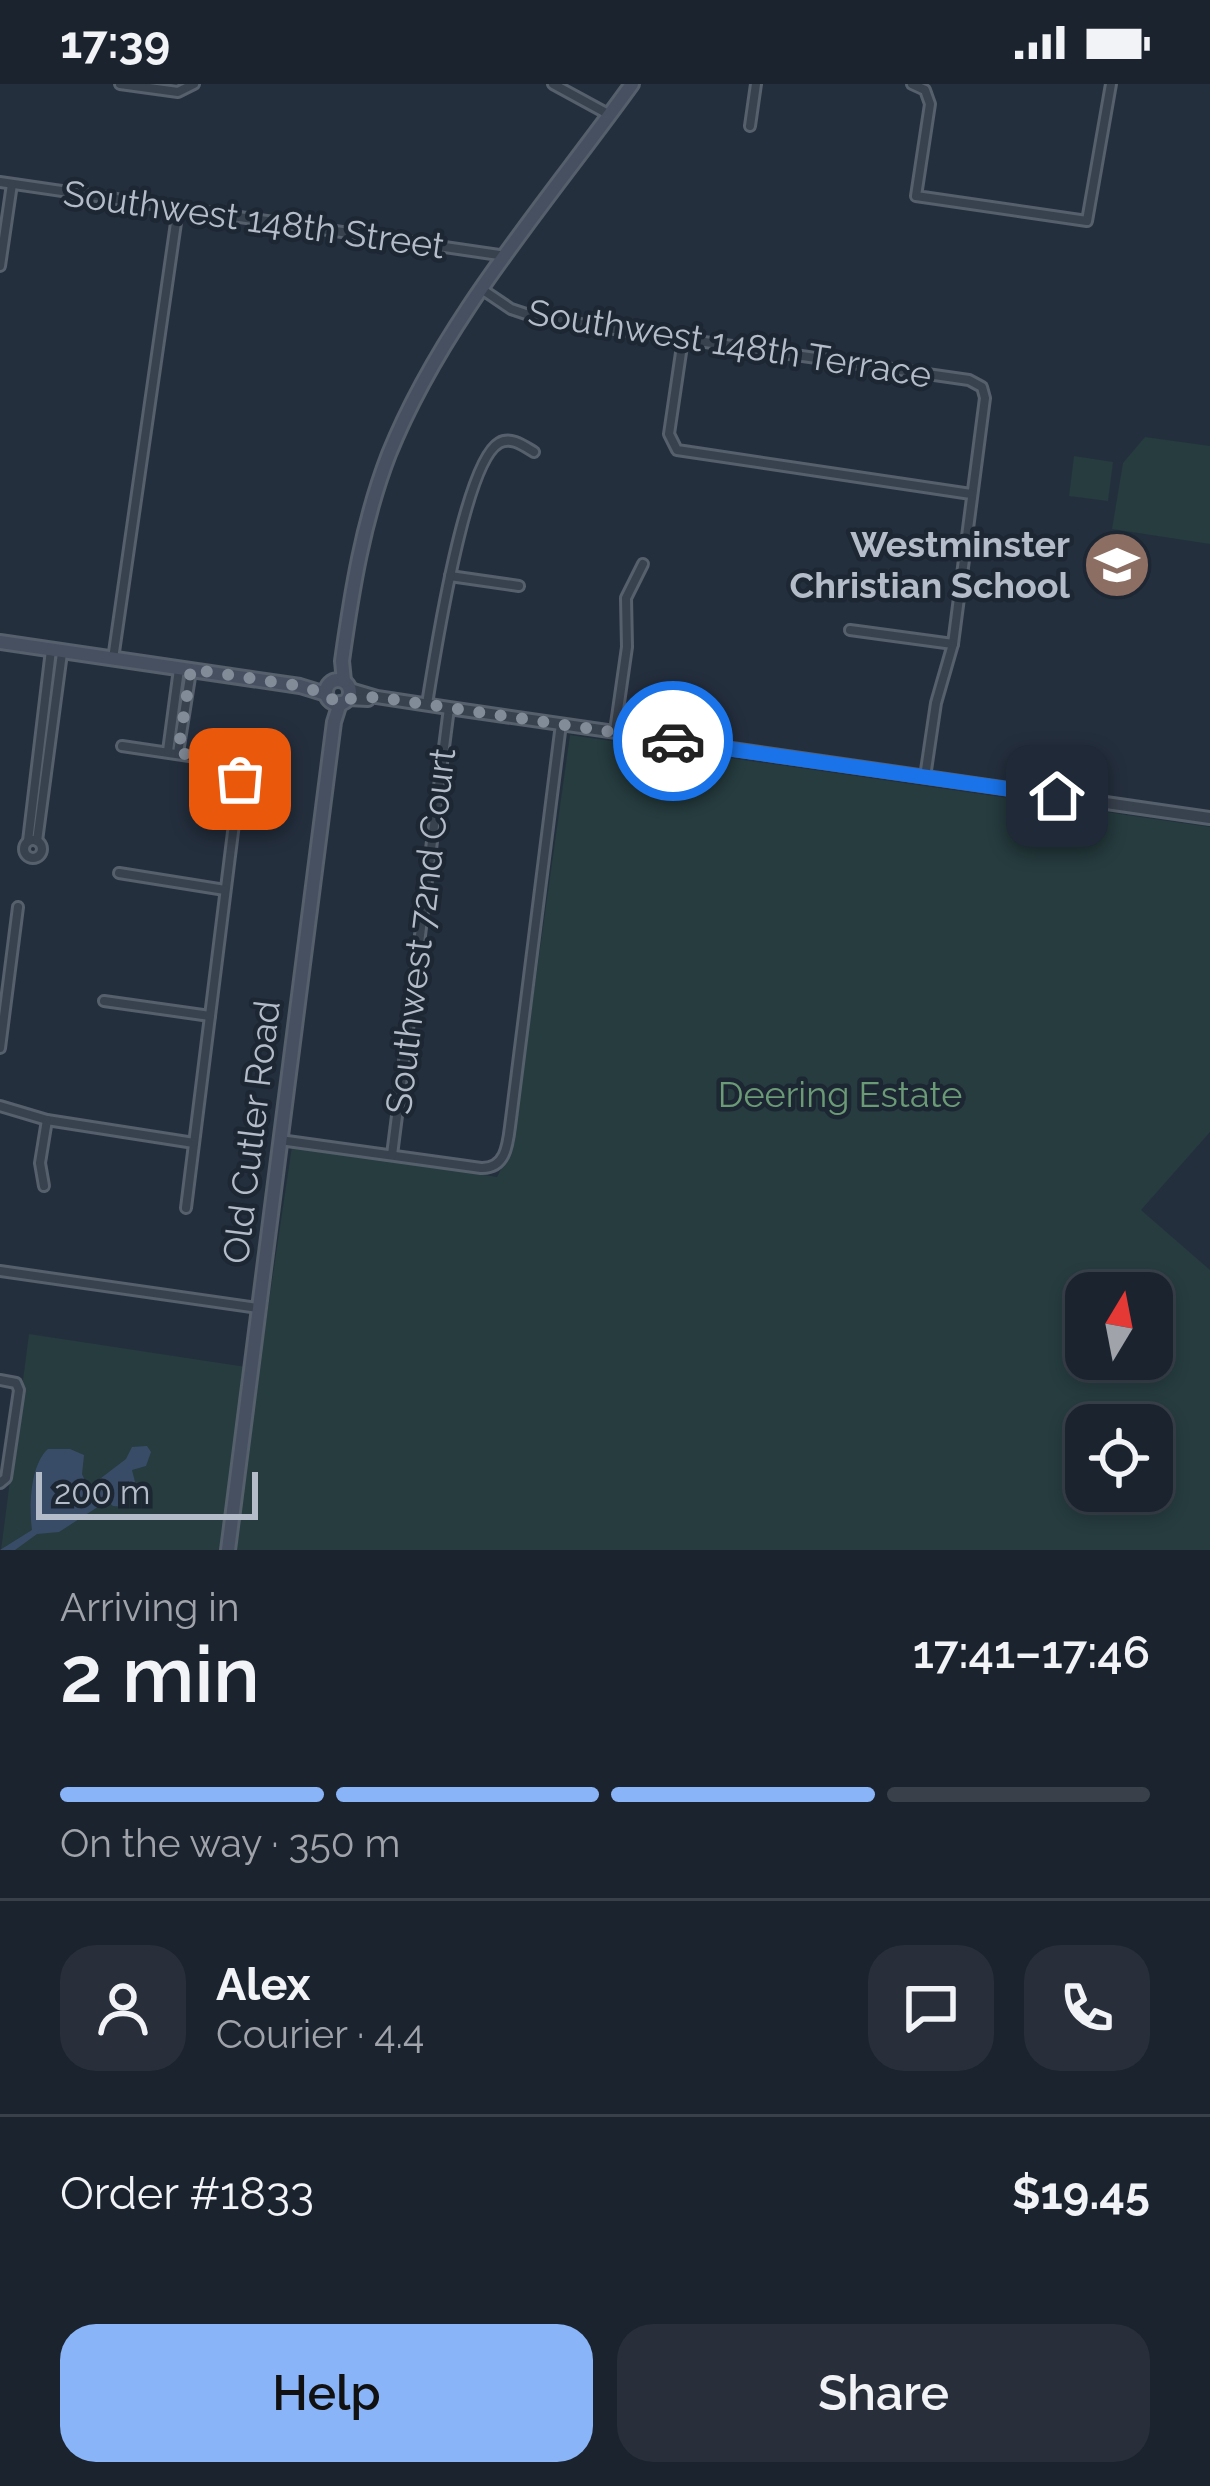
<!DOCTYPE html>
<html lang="en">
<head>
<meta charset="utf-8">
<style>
	:root { --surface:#1b232e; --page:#282f3a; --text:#f1f3f6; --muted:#a0a4aa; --line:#39404a; --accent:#8ab4f8 }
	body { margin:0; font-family:Raleway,sans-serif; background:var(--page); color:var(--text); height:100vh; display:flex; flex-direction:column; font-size:45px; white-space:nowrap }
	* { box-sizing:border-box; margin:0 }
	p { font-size:39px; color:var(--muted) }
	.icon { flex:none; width:66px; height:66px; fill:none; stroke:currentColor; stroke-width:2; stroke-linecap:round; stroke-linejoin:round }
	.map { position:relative; height:1466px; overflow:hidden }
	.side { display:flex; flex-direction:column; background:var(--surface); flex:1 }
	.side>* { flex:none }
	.needle { width:78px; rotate:10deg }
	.tools { position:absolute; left:1065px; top:1188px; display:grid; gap:24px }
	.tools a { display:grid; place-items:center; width:108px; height:108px; border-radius:24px; background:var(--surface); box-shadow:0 6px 18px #0003,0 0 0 3px var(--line); font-size:60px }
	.scale { position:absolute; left:36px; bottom:30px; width:222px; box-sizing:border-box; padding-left:12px; border:6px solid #b4bcc9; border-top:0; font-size:33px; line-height:42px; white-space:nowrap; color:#b4bcc9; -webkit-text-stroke:9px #1d2633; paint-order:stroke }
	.pin { position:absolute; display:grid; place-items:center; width:102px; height:102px; color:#fff; margin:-51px; border-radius:24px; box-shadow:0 6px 18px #0006 }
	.courier { position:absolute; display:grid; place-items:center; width:120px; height:120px; margin:-60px; border:9px solid #1a73e8; border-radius:50%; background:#fff; color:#222; box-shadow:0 3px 15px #0007 }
	.overview em { font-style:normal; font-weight:600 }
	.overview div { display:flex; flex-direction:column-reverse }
	.overview { display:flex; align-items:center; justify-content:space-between; height:204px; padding:0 60px }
	h1 { font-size:78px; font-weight:600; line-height:90px }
	.bar { display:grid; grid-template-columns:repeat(4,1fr); gap:18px 12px; align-content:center; height:144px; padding:0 60px }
	.bar i { height:15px; border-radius:9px; background:var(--line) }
	.bar .selected { background:var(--accent) }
	.bar p { grid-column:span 4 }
	.line { display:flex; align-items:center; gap:30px; padding:0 60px; border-top:3px solid var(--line) }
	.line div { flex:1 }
	.round { display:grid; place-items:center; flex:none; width:126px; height:126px; border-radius:36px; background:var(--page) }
	.primary-button { display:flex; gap:24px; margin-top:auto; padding:24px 60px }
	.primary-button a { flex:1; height:138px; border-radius:36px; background:var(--accent); color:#111; font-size:48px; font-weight:600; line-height:138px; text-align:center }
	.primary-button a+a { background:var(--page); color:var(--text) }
	.status { display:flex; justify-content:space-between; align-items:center; height:84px; padding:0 60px; background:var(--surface); direction:ltr }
	.status svg { height:33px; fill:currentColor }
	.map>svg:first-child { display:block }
	.green { fill:#263c3f; fill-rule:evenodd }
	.water { fill:#394c67 }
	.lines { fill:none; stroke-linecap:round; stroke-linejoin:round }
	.minor-casing { stroke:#565f6c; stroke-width:14 }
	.tertiary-casing { stroke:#565f6c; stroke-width:16 }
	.secondary-casing { stroke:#565f6c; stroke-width:18 }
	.minor { stroke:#38414e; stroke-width:8 }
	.tertiary { stroke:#38414e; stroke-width:10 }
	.secondary { stroke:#465061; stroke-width:12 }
	.done { stroke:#828b98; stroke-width:12; stroke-dasharray:0 21.6 }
	.route { stroke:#1a73e8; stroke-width:15 }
	.labels { text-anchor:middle; stroke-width:9; stroke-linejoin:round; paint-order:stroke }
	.street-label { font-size:36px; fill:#b4bcc9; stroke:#1d2633 }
	.poi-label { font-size:36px; font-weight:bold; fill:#b4bcc9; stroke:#1d2633; text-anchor:end }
	.park-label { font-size:36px; fill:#6b9a76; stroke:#1d2633 }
</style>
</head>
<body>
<div class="status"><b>17:39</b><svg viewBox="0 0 49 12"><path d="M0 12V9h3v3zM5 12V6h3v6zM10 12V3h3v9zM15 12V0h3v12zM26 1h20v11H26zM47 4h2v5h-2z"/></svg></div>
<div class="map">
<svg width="1210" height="1466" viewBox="0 0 1210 1466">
	<rect width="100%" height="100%" fill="#242f3e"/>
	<g class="green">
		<path d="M1145 353 1210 362V460L1112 445 1123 379Z"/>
		<path d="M1074 372 1113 378 1108 417 1069 412Z"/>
		<path d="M570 651 1210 743V1048L1141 1126 1210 1186V1466H1L29 1250 259 1285 292 1062 497 1093 512 1064ZM1086 1209H1152V1275H1086ZM1086 1341H1152V1407H1086Z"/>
	</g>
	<path class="water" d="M147 1362 151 1368 146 1382 132 1386 136 1402 122 1407 129 1416 126 1423 113 1422 107 1417 59 1448 37 1450 15 1466H0L32 1446C29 1423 30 1381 48 1365H70L84 1371 82 1390 88 1404 126 1375 132 1363Z"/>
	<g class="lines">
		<g class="minor-casing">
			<g id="minor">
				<path d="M120 0 178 8 194 0"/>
				<path d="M553 0 608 30"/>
				<path d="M912 0 925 6 930 20 916 112 1087 137 1111 0"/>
				<path d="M750 42 756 0"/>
				<path d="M0 98 506 172"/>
				<path d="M0 182 12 100"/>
				<path d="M483 206 511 225 538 234 969 296 982 303 985 314 953 560 936 619 925 693"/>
				<path d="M683 255 669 350 677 366 971 410"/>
				<path d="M450 492 519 502"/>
				<path d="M850 546 953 560"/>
				<path d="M113 575 178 125"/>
				<path d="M427 620C434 577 464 379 499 359 511 352 524 362 534 368"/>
				<path d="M615 647 627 563 626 514 643 480"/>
				<path d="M122 662 229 678 240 692 186 1124"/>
				<path d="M168 667 179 585"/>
				<path d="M178 669 191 587"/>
				<circle cx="33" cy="765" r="9"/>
				<path d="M28 757 51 566"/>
				<path d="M37 757 62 569"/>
				<path d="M119 789 225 806"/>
				<path d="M104 917 210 932"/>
				<path d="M0 964 18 823"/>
				<path d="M0 1022 47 1036 194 1059"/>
				<path d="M280 1056 481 1084C508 1085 508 1056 511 1035L561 640"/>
				<path d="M392 1071 449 624"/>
				<path d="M44 1102 40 1079 47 1036"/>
				<path d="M0 1187 258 1224"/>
				<path d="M0 1296 16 1299 19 1306 6 1394 0 1399"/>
			</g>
		</g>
		<g class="tertiary-casing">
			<g id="tertiary">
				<path d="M350 605 377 613 449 624 1210 734"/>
				<path d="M348 615 368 616"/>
			</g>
		</g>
		<g class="secondary-casing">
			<g id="secondary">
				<path d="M0 558 300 602 326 610"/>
				<circle cx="338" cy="608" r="12"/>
				<path d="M344 597 342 577C352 506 363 437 389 370 443 236 548 117 632 0"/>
				<path d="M228 1466 334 638 340 619"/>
			</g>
		</g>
		<use href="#minor" class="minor"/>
		<use href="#tertiary" class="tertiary"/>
		<use href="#secondary" class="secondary"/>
	</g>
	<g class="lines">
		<path class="done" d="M240 695C234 670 201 673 178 669L191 585 300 602 326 610 338 620 348 615 377 613 673 657"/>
		<path class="route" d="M673 657 1057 712"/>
	</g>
	<defs>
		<g id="school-disc" transform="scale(3.45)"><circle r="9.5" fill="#8d6e63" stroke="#1d2633"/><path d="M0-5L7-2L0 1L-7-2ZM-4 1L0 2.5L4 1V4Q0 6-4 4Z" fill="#fff"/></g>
	</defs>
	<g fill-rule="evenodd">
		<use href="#school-disc" x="1117" y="481"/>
	</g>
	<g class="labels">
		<g class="street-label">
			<text transform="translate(254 135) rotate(8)" y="13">Southwest 148th Street</text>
			<text transform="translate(730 259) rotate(9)" y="13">Southwest 148th Terrace</text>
			<text transform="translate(420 847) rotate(-83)" y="13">Southwest 72nd Court</text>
			<text transform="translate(251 1048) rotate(-83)" y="13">Old Cutler Road</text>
		</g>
		<g class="poi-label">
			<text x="1070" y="473">Westminster<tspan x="1070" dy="41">Christian School</tspan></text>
		</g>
		<g class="park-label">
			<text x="840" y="1023">Deering Estate</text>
		</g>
	</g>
</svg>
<div class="tools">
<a><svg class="needle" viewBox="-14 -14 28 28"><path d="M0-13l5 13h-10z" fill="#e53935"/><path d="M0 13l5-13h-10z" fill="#a0a4aa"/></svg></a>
<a><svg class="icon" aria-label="locate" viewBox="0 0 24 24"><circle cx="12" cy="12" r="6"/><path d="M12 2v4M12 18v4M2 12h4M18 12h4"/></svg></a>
</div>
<div class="scale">200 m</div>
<div class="pin" style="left:240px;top:695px;background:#ea580c"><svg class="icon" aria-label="bag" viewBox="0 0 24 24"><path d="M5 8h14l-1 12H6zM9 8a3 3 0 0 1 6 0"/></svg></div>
<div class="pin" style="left:1057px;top:712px;background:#1f2937"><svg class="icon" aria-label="home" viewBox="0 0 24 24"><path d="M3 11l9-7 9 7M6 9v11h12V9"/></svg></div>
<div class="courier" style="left:673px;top:657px"><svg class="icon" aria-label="car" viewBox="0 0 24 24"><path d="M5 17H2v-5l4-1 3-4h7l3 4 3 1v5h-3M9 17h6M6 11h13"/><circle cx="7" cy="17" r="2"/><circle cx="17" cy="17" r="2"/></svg></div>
</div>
<section class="side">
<div class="overview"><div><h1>2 min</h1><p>Arriving in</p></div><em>17:41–17:46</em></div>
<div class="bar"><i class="selected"></i><i class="selected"></i><i class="selected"></i><i></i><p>On the way · 350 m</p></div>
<div class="line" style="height:216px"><a class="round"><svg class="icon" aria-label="person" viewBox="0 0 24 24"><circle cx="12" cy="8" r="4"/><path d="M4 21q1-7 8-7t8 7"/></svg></a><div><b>Alex</b><p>Courier · 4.4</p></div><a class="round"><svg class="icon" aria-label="chat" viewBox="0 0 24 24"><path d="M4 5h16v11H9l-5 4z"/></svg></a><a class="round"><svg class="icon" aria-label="phone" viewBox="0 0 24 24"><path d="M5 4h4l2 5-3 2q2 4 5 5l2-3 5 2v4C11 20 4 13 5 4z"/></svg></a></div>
<div class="line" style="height:156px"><div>Order #1833</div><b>$19.45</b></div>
<div class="primary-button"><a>Help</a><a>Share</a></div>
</section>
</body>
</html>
